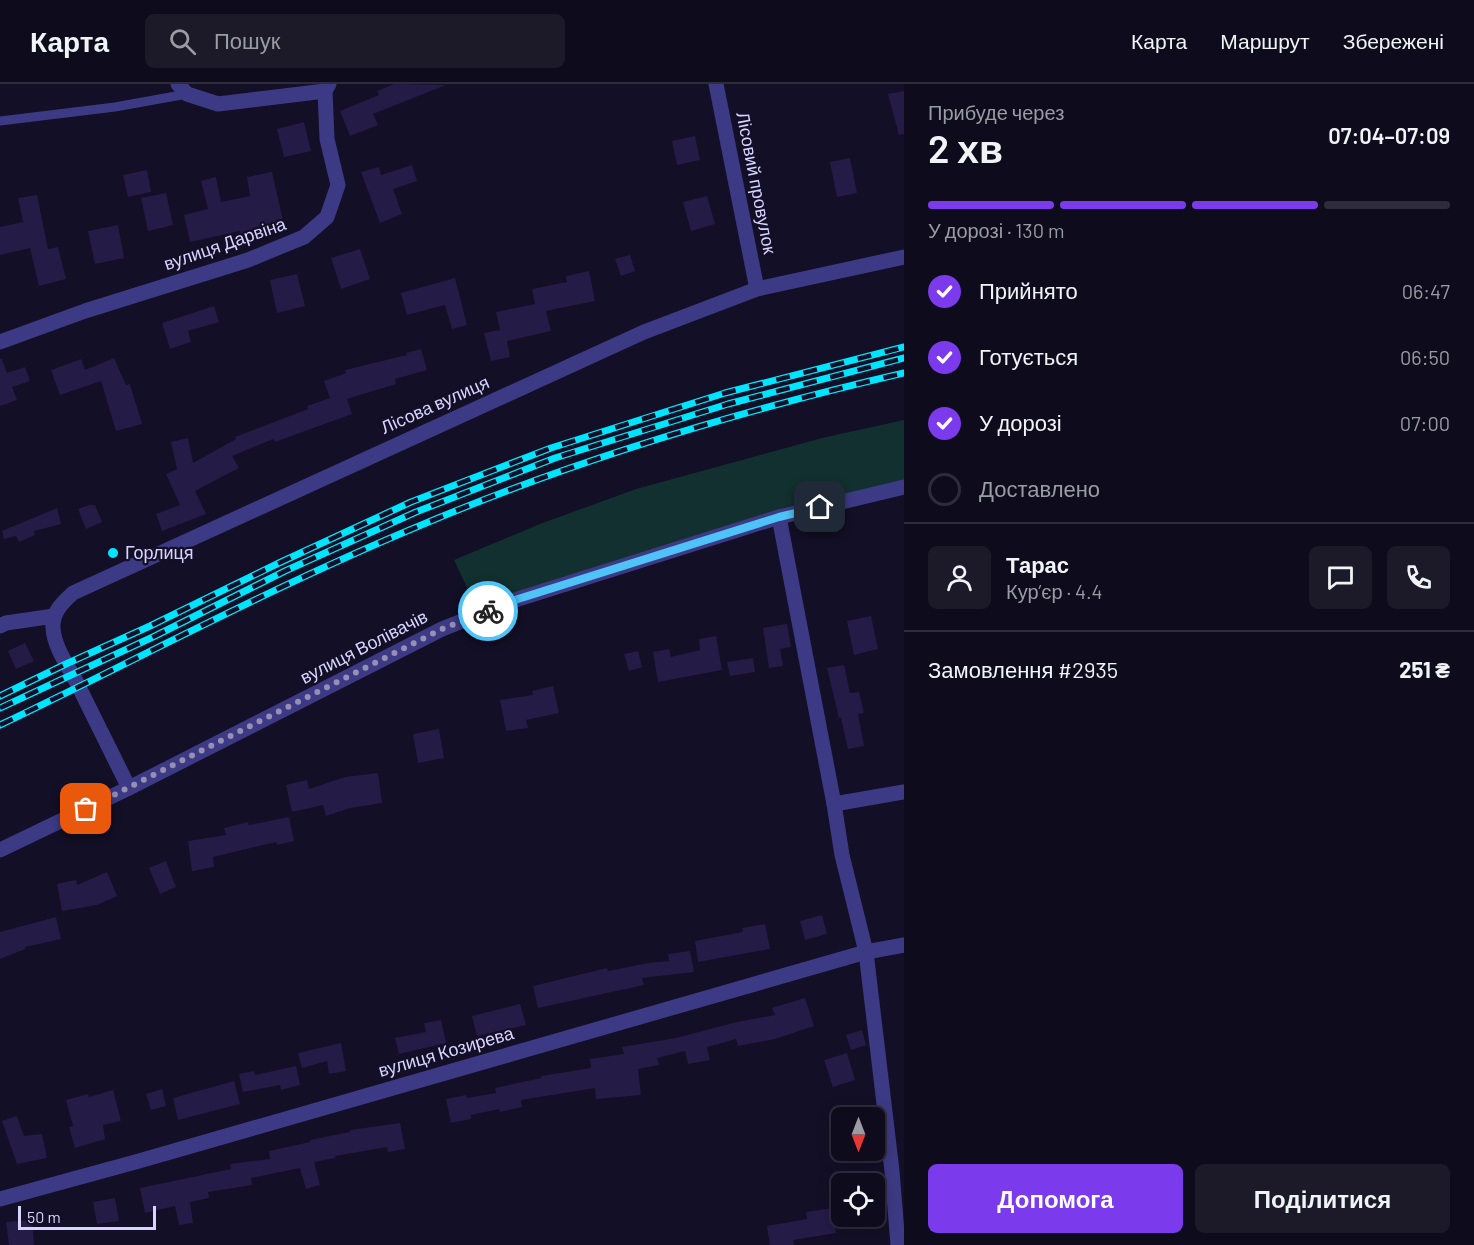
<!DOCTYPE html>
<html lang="uk">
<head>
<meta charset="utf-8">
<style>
	:root { --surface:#0e0b1c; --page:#1c1929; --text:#f1f3f6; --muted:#9b9ba3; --line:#2e2b3b; --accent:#7c3aed }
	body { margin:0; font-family:Barlow,sans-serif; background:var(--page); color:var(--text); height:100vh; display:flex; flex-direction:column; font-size:22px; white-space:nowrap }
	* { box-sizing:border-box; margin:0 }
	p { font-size:20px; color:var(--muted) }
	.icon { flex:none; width:33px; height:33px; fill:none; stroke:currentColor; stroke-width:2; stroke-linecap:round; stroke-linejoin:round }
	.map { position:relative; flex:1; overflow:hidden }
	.details { display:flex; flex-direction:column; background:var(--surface); width:570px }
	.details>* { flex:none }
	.needle { width:39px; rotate:180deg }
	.buttons { position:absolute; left:831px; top:1023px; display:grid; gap:12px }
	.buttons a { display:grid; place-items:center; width:54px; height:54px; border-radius:9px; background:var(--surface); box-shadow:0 3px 15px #0003,0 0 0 2px var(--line); font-size:30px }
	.scale { position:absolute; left:18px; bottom:15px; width:138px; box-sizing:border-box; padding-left:6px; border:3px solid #d9d4ff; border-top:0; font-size:16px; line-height:21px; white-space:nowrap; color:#d9d4ff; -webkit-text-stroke:4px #130f26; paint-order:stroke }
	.pin { position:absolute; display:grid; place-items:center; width:51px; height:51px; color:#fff; margin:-26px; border-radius:12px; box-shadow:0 3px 9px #0006 }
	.courier { position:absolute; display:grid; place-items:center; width:60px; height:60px; margin:-30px; border:4px solid #4fc3f7; border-radius:50%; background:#fff; color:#222; box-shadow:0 2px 8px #0007 }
	.head em { font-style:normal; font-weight:600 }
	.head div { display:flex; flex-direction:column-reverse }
	.head { display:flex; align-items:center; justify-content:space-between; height:102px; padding:0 24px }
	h1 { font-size:39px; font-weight:600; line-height:45px }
	.bar { display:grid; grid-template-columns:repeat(4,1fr); gap:9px 6px; align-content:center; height:72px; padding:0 24px }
	.bar i { height:8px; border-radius:4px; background:var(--line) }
	.bar .active { background:var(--accent) }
	.bar p { grid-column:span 4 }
	.line { display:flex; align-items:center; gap:15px; padding:0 24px; border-top:2px solid var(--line) }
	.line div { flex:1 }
	.round { display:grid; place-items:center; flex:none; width:63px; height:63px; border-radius:9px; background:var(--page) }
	ol { padding:0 24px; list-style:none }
	li { display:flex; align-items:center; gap:18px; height:66px }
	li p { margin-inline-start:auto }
	li .icon { padding:6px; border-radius:50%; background:var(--accent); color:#fff; stroke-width:4 }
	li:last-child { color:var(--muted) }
	li i { width:33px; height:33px; border:3px solid var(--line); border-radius:50% }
	.action { display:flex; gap:12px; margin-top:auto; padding:12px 24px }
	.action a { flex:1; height:69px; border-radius:9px; background:var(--accent); color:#fff; font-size:24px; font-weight:600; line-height:69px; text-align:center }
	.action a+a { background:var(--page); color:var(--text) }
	header { display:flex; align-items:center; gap:36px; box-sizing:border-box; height:84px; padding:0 30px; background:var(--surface); border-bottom:2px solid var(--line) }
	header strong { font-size:28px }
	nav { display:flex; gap:33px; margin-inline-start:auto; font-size:21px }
	.search { width:420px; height:54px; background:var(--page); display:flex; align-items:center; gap:15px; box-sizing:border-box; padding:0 21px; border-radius:9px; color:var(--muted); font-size:22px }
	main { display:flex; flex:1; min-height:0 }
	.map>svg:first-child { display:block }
	.green { fill:#12302f }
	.building { fill:#241b47 }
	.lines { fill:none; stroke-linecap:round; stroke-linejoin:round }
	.service { stroke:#3d3a85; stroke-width:9 }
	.minor { stroke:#3d3a85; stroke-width:15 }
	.tertiary { stroke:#3d3a85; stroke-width:15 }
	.rail-casing { stroke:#00e5ff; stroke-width:7 }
	.rail { stroke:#130f26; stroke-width:4.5; stroke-dasharray:14; stroke-linecap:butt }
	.done { stroke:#948fb3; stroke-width:6; stroke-dasharray:0 10.8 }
	.route { stroke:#4fc3f7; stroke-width:8 }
	.poi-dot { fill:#00e5ff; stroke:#130f26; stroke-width:2 }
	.labels { text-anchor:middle; stroke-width:4.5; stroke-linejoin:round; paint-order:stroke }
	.street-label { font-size:18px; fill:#d9d4ff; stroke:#130f26 }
	.poi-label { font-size:18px; fill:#d9d4ff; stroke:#130f26; text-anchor:start }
</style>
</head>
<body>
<header>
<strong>Карта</strong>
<div class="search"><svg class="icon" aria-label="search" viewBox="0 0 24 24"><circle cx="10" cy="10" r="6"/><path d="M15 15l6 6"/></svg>Пошук</div>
<nav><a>Карта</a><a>Маршрут</a><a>Збережені</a></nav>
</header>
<main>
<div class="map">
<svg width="904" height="1161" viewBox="0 0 904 1161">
	<rect width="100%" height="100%" fill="#130f26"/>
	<path class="green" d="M904 336V399L477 525 454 476 540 440 636 405 822 354Z"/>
	<g class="building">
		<path d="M394 0 446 1 373 30 378 41 350 52 340 27 379 11 377 7Z"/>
		<path d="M904 7V50L899 51 888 10Z"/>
		<path d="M304 38 311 67 284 73 277 45Z"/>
		<path d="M695 52 700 76 677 81 672 57Z"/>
		<path d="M850 74 857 109 837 113 830 78Z"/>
		<path d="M412 81 417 97 393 105 402 130 380 139 361 88 379 83 381 91Z"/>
		<path d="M147 86 151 108 128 113 123 91Z"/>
		<path d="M272 88 284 141 240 150V147L190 158 184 131 208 125 201 97 216 93 221 118 250 112 247 93Z"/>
		<path d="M166 109 173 141 148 147 141 114Z"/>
		<path d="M37 111 48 165 58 163 66 195 39 202 30 164 0 171V143L23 138 18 114Z"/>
		<path d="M707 112 715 140 691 147 683 118Z"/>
		<path d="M118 141 124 174 95 180 88 147Z"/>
		<path d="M360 165 370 195 341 205 331 174Z"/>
		<path d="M630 171 635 187 621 192 615 175Z"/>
		<path d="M589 187 595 217 546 227 551 247 507 257 510 273 491 277 484 249 500 246 496 228 535 220 532 205 567 198 566 192Z"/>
		<path d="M297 190 305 222 277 229 270 196Z"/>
		<path d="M455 194 467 241 452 245 445 221 407 231 401 209Z"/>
		<path d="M214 222 219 238 188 247 191 258 170 265 162 239Z"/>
		<path d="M421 265 427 286 395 295 396 300 347 315 352 330 275 358 273 355 232 372 239 384 195 407 206 430 162 447 156 430 180 421 166 390 177 385 171 358 188 354 193 379 236 355 235 353 308 325 307 322 330 314 324 297 346 289 345 286 407 271 406 269Z"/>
		<path d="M114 274 126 301 130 300 142 340 116 347 101 297 60 311 51 286 81 275 85 286Z"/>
		<path d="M0 275H2L7 289 25 283 30 297 12 303 17 316 0 322Z"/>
		<path d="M89 421H95L102 438 86 445 78 425Z"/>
		<path d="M57 424 61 440 34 447 35 451 19 458 16 452 4 455 2 447Z"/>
		<path d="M871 532 878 565 854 571 847 537Z"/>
		<path d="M787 540 791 563 780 565 783 582 769 584 763 544Z"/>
		<path d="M716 552 722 586 658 598 653 568 669 565 671 573 700 566 699 555Z"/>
		<path d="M25 559 34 577 16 585 8 567Z"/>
		<path d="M638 567 642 583 629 587 624 570Z"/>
		<path d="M753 574 755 588 730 592 727 578Z"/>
		<path d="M844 581 850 609 859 608 864 629 858 630 864 662 848 665 841 634H839L827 584Z"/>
		<path d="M553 602 559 629 526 636 528 644 506 647 500 616 533 611 532 607Z"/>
		<path d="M439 645 444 674 418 679 413 650Z"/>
		<path d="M378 689 382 719 350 724 326 732 323 721 292 728 286 701 307 696 309 705 345 693Z"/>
		<path d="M289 733 294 757 277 761 276 758 213 773 214 783 192 787 188 757 226 751 224 744 248 738 249 741Z"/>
		<path d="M166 777 176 803 160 810 149 784Z"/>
		<path d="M107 788 117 812 97 821 62 827 57 800 76 796 77 801Z"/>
		<path d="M822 831 827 850 805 856 800 837Z"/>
		<path d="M56 833 61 855 25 863V865L0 875V848Z"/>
		<path d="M765 840 770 865 698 878 695 857 743 848 742 844Z"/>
		<path d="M690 867 694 888 642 894 644 901 538 924 533 902 607 884 608 887 648 879 669 877 668 870Z"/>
		<path d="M805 914 814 942 775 955 738 962 736 955 707 963 710 976 688 980 685 967 657 974 659 981 638 985 641 1011 596 1015 595 1004 521 1016 522 1023 500 1028 499 1025 471 1031V1035L451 1039 446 1015 466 1011 467 1014 496 1009 495 1004 541 994V992L591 984 590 975 624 970 622 963 676 954 737 938 775 931 772 924Z"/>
		<path d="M520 920 526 941 477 952 472 932Z"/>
		<path d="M441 936 446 959 399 970 395 954 426 948 424 939Z"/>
		<path d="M862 946 866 961 851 966 846 951Z"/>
		<path d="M341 959 346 987 329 990 327 977 302 984 298 969Z"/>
		<path d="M847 969 855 996 833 1003 824 976Z"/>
		<path d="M296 982 300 1001 281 1006 280 1001 243 1008 239 990 254 987 255 991Z"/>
		<path d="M234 997 240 1020 178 1036 173 1014Z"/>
		<path d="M162 1005 166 1022 151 1026 146 1010Z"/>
		<path d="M113 1006 121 1037 103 1041 105 1055 75 1064 69 1043 73 1042 66 1016 88 1010 89 1013Z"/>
		<path d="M17 1032 24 1052 42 1050 47 1074 17 1080 2 1037Z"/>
		<path d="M400 1039 405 1065 388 1068 387 1063 335 1072V1074L314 1078 320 1101 306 1105 300 1084 251 1094 252 1101 208 1108 209 1114 190 1118 193 1139 179 1141 175 1122 145 1129 140 1104 231 1085 230 1080 270 1075 269 1067 310 1058V1056L350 1048V1046Z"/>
		<path d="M115 1114 119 1137 97 1140 93 1118Z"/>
		<path d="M832 1124 836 1149 793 1156 794 1161H770L767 1142 807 1135 806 1128Z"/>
		<path d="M32 1136 34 1161H9L6 1138Z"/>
	</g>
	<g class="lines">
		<path class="service" d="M0 37 115 23 187 10"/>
		<g class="minor">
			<path d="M178 0 187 10 218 20 325 7"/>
			<path d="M716 0 757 205"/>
			<path d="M0 258 85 227 248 176 304 153 327 133 338 101 327 55 325 7 329 0"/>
			<path d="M779 433 834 720 842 771 866 868 892 1087 898 1161"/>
			<path d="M0 542 6 539 54 532"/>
			<path d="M834 720 904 708"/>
			<path d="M0 1115 139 1077 866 868 904 861"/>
		</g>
		<g class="tertiary">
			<path d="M129 704C112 669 94 634 77 599 68 582 54 563 53 544 52 528 63 518 73 509L644 248 757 205 904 173"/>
			<path d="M0 766 129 704 442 545 518 515 779 433 904 403"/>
		</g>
		<g class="rail-casing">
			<g id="rail">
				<path d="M0 612 66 580 150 542 281 478 411 418 551 364 725 309 904 263"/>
				<path d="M0 624 155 552 285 487 416 428 555 374 728 320 904 274"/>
				<path d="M0 641C140 574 276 501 419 442 575 376 739 327 904 289"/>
			</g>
		</g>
		<use href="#rail" class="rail"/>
	</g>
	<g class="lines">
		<path class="done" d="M86 725 442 545 488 527"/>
		<path class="route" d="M488 527 518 515 779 433 820 423"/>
	</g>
	<circle class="poi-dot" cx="113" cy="469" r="6"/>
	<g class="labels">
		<g class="street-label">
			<text transform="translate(756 99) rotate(79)" y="6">Лісовий провулок</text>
			<text transform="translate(225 160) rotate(-19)" y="6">вулиця Дарвіна</text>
			<text transform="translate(435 321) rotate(-24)" y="6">Лісова вулиця</text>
			<text transform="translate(364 563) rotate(-27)" y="6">вулиця Волівачів</text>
			<text transform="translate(446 968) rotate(-16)" y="6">вулиця Козирева</text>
		</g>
		<g class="poi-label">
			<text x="125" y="475">Горлиця</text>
		</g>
	</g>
</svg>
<div class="buttons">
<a><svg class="needle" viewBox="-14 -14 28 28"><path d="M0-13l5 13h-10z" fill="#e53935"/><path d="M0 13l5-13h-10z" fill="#9b9ba3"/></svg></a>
<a><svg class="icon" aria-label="locate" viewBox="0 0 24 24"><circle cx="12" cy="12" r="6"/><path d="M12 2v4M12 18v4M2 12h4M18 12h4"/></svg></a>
</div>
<div class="scale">50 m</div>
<div class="pin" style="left:86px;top:725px;background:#ea580c"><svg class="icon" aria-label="bag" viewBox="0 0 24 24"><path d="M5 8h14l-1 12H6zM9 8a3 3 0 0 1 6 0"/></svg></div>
<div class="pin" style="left:820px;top:423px;background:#1f2937"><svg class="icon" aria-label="home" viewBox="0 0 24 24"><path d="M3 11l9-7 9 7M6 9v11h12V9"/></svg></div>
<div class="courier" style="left:488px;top:527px"><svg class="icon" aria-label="bike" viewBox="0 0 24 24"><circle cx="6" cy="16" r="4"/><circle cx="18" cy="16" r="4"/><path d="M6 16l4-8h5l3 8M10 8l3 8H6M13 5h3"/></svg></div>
</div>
<section class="details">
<div class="head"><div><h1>2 хв</h1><p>Прибуде через</p></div><em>07:04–07:09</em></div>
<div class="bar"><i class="active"></i><i class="active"></i><i class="active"></i><i></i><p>У дорозі · 130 m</p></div>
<ol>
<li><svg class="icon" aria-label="check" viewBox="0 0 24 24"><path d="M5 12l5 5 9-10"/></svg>Прийнято<p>06:47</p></li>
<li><svg class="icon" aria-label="check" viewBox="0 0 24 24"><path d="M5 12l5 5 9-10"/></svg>Готується<p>06:50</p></li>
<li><svg class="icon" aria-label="check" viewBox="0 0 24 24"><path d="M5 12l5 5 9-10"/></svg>У дорозі<p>07:00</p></li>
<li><i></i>Доставлено</li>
</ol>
<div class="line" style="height:108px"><a class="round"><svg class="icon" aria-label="person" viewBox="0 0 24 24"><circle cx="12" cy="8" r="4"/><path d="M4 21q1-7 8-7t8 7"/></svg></a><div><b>Тарас</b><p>Кур’єр · 4.4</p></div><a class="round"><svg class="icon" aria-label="chat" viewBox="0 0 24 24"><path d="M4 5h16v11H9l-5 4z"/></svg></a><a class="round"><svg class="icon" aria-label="phone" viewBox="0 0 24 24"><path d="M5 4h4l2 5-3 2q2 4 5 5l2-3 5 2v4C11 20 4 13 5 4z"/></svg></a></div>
<div class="line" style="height:78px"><div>Замовлення #2935</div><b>251 ₴</b></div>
<div class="action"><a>Допомога</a><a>Поділитися</a></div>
</section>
</main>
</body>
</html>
